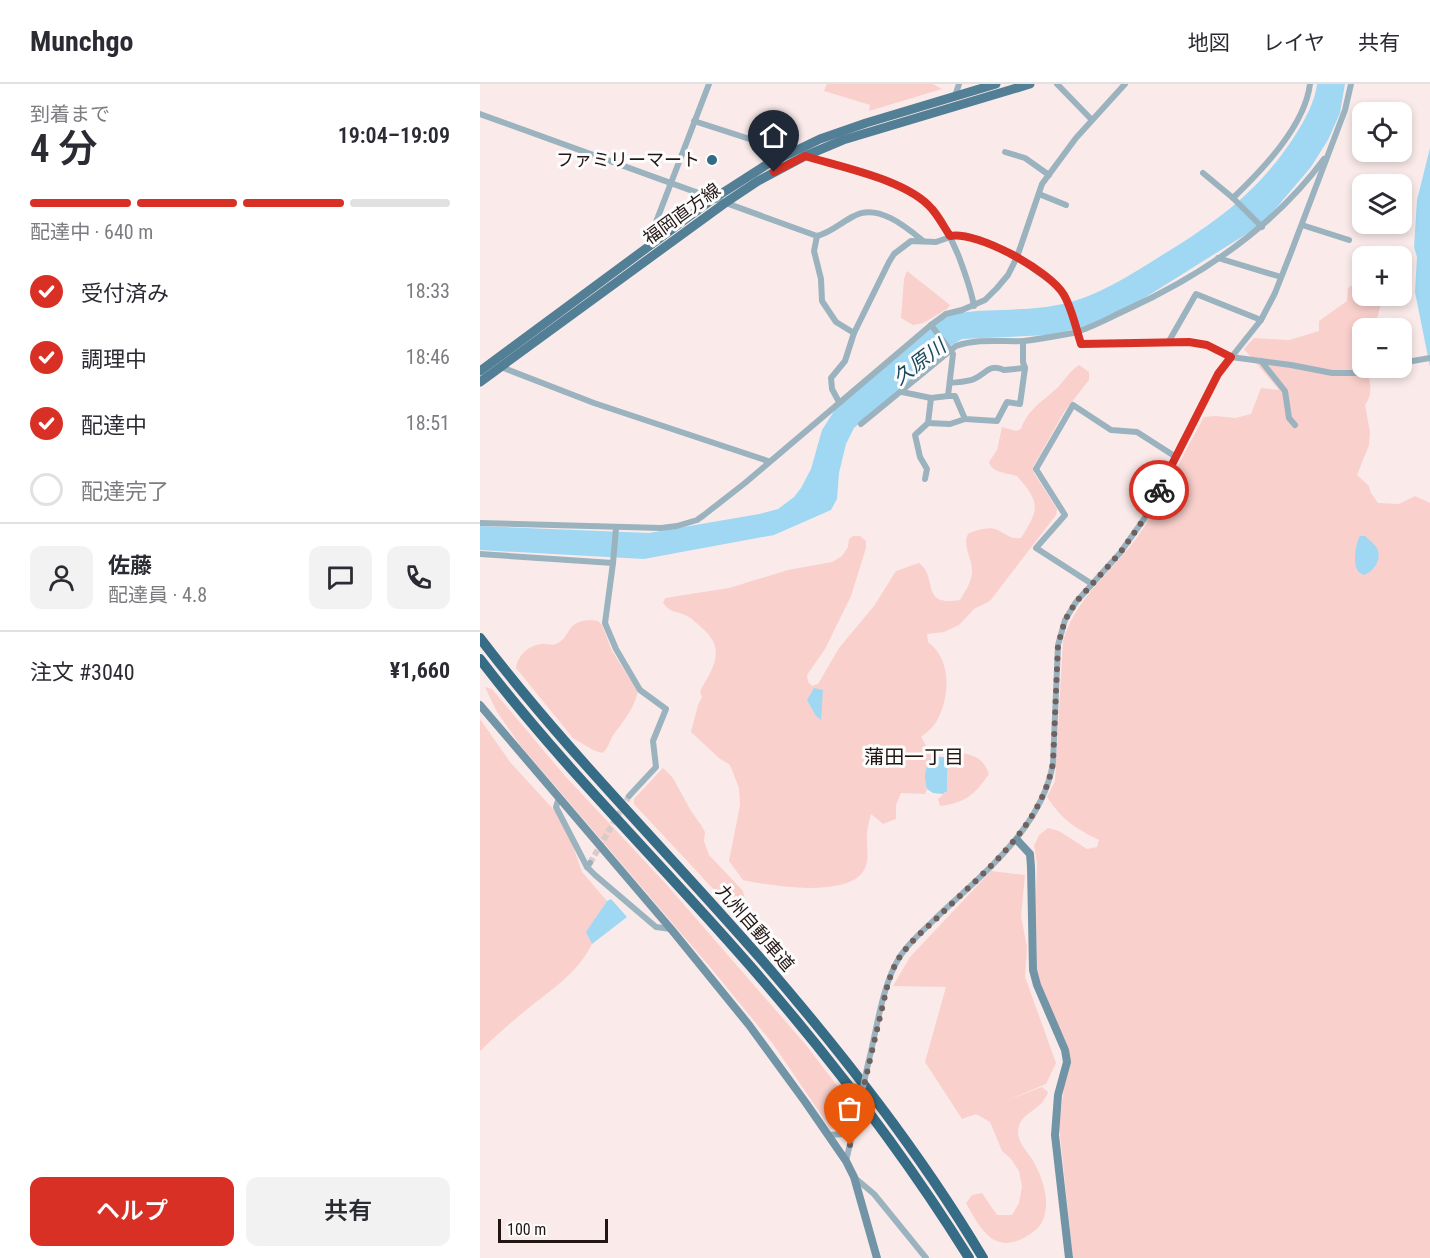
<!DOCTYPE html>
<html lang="ja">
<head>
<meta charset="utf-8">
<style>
	:root { --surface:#fff; --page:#f2f2f3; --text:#2b2b33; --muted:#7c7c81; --line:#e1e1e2; --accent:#d93025 }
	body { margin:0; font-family:"Roboto Condensed","Noto Sans JP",sans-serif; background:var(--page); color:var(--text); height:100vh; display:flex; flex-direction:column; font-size:22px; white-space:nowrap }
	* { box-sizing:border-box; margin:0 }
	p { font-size:20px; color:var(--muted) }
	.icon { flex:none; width:33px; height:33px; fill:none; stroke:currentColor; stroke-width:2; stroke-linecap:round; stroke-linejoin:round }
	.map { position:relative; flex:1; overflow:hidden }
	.panel { display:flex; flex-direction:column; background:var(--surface); width:480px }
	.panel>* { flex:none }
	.fabs { position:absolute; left:872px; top:18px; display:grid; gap:12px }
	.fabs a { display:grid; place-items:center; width:60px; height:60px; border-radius:12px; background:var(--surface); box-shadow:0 3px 9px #0003; font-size:30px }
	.scale { position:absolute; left:18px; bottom:15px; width:110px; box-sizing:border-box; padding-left:6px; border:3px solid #221614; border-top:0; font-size:16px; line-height:21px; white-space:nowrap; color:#221614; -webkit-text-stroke:4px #fcfcfc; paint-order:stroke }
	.pin { position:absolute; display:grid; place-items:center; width:51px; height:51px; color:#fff; margin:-62px -26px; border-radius:50% 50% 50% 0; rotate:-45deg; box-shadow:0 0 6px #0007 }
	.pin .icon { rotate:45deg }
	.courier { position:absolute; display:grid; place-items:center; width:60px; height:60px; margin:-30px; border:4px solid #d93025; border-radius:50%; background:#fff; color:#222; box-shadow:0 2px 8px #0007 }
	.overview em { font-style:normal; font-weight:600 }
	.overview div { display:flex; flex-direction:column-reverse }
	.overview { display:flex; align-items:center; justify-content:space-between; height:102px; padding:0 30px }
	h1 { font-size:39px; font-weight:600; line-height:45px }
	.bar { display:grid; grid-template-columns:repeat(4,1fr); gap:9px 6px; align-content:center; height:72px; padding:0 30px }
	.bar i { height:8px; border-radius:4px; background:var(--line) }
	.bar .on { background:var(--accent) }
	.bar p { grid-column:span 4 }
	.line { display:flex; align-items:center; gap:15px; padding:0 30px; border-top:2px solid var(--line) }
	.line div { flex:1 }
	.round { display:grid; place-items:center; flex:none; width:63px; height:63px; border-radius:12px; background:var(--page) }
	ol { padding:0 30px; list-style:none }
	li { display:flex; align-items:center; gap:18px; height:66px }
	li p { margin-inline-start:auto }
	li .icon { padding:6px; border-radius:50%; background:var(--accent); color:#fff; stroke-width:4 }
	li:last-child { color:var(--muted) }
	li i { width:33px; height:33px; border:3px solid var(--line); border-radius:50% }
	.action { display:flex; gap:12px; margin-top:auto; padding:12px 30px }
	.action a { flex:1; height:69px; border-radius:12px; background:var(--accent); color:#fff; font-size:24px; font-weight:600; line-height:69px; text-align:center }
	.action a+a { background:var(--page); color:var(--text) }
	header { display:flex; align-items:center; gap:36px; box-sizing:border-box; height:84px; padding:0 30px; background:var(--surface); border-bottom:2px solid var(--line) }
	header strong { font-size:28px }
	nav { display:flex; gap:33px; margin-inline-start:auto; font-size:21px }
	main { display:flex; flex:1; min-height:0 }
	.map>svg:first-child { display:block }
	.green { fill:#f9d0cc }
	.water { fill:#a0d8f4 }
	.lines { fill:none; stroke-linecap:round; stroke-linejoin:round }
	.street-tunnel { stroke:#dacbca; stroke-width:6; stroke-dasharray:6 3; stroke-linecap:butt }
	.street { stroke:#9bb3bf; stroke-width:6 }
	.secondary { stroke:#7195a6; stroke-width:8 }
	.primary { stroke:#527f95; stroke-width:9 }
	.highway { stroke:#366c85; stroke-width:10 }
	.street-bridge { stroke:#9bb3bf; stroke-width:6 }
	.done { stroke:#6e615f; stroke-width:6; stroke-dasharray:0 10.8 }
	.route { stroke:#d93025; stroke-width:8 }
	.poi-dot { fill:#336b85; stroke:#fcfcfc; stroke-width:2 }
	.labels { text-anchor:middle; stroke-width:6; stroke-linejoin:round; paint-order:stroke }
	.poi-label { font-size:18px; fill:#221614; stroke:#fcfcfc; text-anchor:end }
	.street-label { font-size:18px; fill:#221614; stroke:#fcfcfc }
	.water-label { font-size:20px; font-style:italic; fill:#1a485c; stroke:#fcfcfc }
	.neighbourhood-label { font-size:20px; fill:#221614; stroke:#fcfcfc }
</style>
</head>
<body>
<header>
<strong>Munchgo</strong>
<nav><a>地図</a><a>レイヤ</a><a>共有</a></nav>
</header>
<main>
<section class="panel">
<div class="overview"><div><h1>4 分</h1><p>到着まで</p></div><em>19:04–19:09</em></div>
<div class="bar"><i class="on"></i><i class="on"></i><i class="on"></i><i></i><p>配達中 · 640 m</p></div>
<ol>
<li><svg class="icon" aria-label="check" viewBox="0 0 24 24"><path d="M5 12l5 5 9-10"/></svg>受付済み<p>18:33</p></li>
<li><svg class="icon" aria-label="check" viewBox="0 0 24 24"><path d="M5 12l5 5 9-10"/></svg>調理中<p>18:46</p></li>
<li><svg class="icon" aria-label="check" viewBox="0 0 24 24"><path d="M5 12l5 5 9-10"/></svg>配達中<p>18:51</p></li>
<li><i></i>配達完了</li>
</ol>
<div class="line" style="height:108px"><a class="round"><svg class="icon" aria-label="person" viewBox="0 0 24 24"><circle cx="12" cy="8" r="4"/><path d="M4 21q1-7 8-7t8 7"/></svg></a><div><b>佐藤</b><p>配達員 · 4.8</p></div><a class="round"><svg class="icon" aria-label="chat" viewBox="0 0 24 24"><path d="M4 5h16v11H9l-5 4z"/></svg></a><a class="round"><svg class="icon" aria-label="phone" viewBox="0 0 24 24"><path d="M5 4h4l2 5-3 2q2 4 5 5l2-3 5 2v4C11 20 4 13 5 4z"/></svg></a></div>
<div class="line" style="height:78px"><div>注文 #3040</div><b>¥1,660</b></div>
<div class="action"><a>ヘルプ</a><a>共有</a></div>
</section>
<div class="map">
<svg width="950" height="1174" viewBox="0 0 950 1174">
	<rect width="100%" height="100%" fill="#faebea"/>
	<g class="green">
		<path d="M347 0H453L462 5 389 27 390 21 344 7Z"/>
		<path d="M427 187 470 221 467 225 443 239 433 241 421 234 424 195Z"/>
		<path d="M882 193V212H905C897 224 901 232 892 244H882V284H886C890 297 894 309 885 321L890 348 889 361 877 391 889 402 891 409 898 419 919 420 935 412 950 419V1174H593L579 1042 584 1003 588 989 587 970 557 896 556 813 557 779 554 762 559 751 568 744 579 747 607 765 617 763 619 756C595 744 583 737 567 713L575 697 583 557C597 510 637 485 662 446 685 410 703 370 724 333L736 332 755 334 771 330 781 304 799 306 764 265 774 254 809 256 839 247V237L867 217 868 204Z"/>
		<path d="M599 281 609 288V296L584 328 553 383 554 389 577 425 576 431 510 517 494 525 479 541 464 548 447 550 448 558C473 576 470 616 455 640 451 645 446 649 441 653L452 672C445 685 443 691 447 705L445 710 421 709 416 721V735L403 740 391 730C389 738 386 748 387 757 387 767 389 775 385 784 372 815 290 802 263 796L249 777 260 721 259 704 250 681 239 674 211 648 218 621 222 613 220 607C233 584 247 565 222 544 217 540 213 535 207 532 196 526 193 531 183 519L185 514 249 504 308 486 352 478 362 472 368 463 369 455 373 452H380L386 457V464L371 512 345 565 327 591 328 598 332 602 338 600 359 564 394 522 416 487 439 479C459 494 439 523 480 516 485 508 491 499 492 489 493 475 482 462 488 450 497 446 509 442 518 446 527 451 530 455 541 454 559 425 561 419 537 392 527 389 512 389 509 378L517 366 522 343 536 347 541 345C549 323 563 318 579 302 586 294 590 287 599 281Z"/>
		<path d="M110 536 118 537 122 541 132 567 158 607C154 626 142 638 132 653 129 659 128 665 122 669L113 666 93 654 36 584C38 571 49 561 62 560 67 559 71 562 76 560 92 553 84 538 110 536Z"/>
		<path d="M5 603 12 605 85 692 186 800 326 961 368 1016V1035L362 1044 351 1045 293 960 230 883 40 661 17 628Z"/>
		<path d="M0 635 30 678 84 737 102 788 127 817 107 848 112 860C97 890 72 905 46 926 30 939 15 953 0 967Z"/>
		<path d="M482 669C497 672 503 675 509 690 495 710 486 719 460 722L458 715 467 707V687L471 674Z"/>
		<path d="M183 684 193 694 211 727 221 741 225 748 224 757 229 771 263 807 267 826 265 839 154 720V715Z"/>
		<path d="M511 787 545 791 541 832 547 863 545 893 576 979 566 1000 528 1016 562 1003 568 1008C562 1026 543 1028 539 1042 535 1056 545 1064 552 1075 562 1092 571 1116 563 1136 560 1143 554 1148 547 1152 515 1172 500 1145 486 1119L492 1111 502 1109 517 1131H532L539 1119 542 1103 539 1087 531 1075 522 1067 510 1038 496 1030 482 1035 445 978 466 903 413 902 430 873Z"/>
	</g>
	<g class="water">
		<path d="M837 0H865L860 29 848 56 831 83 786 136 776 144 658 218 606 242 570 251 482 255 472 261 374 344 366 360 359 389 357 415 351 426 294 451 164 475 0 466V442L169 449 279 430 298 425 314 413 321 404 331 385 342 346 356 324 464 234C482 226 502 227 522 226 545 225 572 224 594 217 624 208 652 190 679 173 736 138 779 108 816 50 825 35 835 18 837 0Z"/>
		<path d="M950 64V283L935 208 937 173 934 163 937 116Z"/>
		<path d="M880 452H885C889 456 897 461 898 467 901 477 893 488 884 491 881 489 878 489 877 485 873 478 876 458 880 452Z"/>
		<path d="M334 604 343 606 341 636 336 632 327 616Z"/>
		<path d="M452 672 471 674 467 687V707L463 710 453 709 447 705C443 691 445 685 452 672Z"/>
		<path d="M131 815 147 833 112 860 106 848 127 817Z"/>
	</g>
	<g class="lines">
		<path class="street-tunnel" d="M110 779 149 712"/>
		<g class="street">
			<path d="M577 0 611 35"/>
			<path d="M475 12 479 0"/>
			<path d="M0 30 337 152C352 148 360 139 374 132 397 119 425 142 442 156"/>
			<path d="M214 37 301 65 305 72"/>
			<path d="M525 68 545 74 569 91"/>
			<path d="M326 72C362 83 428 96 452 125 464 139 472 156 479 173 485 189 491 205 494 222"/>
			<path d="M723 89 753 114C782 86 825 42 830 0"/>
			<path d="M559 110 586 121"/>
			<path d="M753 114 782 143"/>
			<path d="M822 141 869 156"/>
			<path d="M337 152 334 167 341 195 342 217 356 238 374 249"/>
			<path d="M175 158 171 151 229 0"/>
			<path d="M738 174 801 193"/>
			<path d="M451 241 473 270 468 312H475L485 335 517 337 527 318 540 320 545 284 543 278V257"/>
			<path d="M689 257 716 210 781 236"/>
			<path d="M781 277 805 307 809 334 815 341"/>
			<path d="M921 279 950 274"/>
			<path d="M21 283 114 319 288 377"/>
			<path d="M470 299C478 298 487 298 494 295 506 290 509 279 524 286L545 284"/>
			<path d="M422 308 451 314 468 312"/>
			<path d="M451 314 448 339 470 340 485 335"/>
			<path d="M359 318 352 305 351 294 365 277 374 249 409 178 414 170 431 157 456 158 476 151 499 155 537 173 572 198 584 210 601 260 709 258 727 261 751 273 811 281 852 289H875L901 284"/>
			<path d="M381 340 476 262C499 254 521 258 544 257 560 255 577 252 593 249 611 244 627 235 644 227 721 192 793 144 844 75"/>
			<path d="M445 395 447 385 440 373 435 351 448 339"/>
			<path d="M0 439 181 444 197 442 217 436 224 431 265 399 451 241 466 230 482 226 505 216 517 204 528 191 537 173 562 100 596 54 645 0"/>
			<path d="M136 444 133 479 125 539 136 565 160 606 186 625 173 657 176 683 149 712"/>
			<path d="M0 470 133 479"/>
			<path d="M612 500 556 464 585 431 556 385 593 321 631 346 657 348 696 373"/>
			<path d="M79 714 76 723 107 783"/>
			<path d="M110 779 107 783 115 791 176 843 191 845"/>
			<path d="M388 980C396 950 402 901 419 874 428 859 443 847 456 834 502 790 562 745 573 679L578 561 585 536 596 518 640 469 664 435 738 290 781 236 795 209 810 171 865 26 871 0"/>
			<path d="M348 1051 365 1050 373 1045"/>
			<path d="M366 1077 375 1039"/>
			<path d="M375 1094 394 1110 446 1174"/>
		</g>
		<g class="secondary">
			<path d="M0 621 191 845 269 941 326 1019 366 1077 374 1093 397 1174"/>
			<path d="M537 756 550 770 551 783 553 886 557 901 585 966 587 978 578 1011 575 1051 589 1174"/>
		</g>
		<g class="primary">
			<path d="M0 287 233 115 286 81 340 55 386 39 516 0"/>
			<path d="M0 298 245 119 278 97 325 72 363 56 550 0"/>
		</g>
		<g class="highway">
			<path d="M0 554C86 667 188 768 281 875 362 969 439 1067 503 1174"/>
			<path d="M0 575C83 684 182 780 272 884 351 975 425 1071 489 1174"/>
		</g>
		<path class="street-bridge" d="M375 1039 388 980"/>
	</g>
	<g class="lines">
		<path class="done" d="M370 1061 408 899C411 891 414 881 419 874 429 859 444 846 457 834 502 789 561 745 573 679L578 561 585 536 596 518 640 469 664 435 679 406"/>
		<path class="route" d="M294 88 325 72C361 83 428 96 452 125 459 133 464 143 470 152 498 147 570 187 584 211 592 225 596 244 601 260L709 258 727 261 751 273 738 290 679 406"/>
	</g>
	<circle class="poi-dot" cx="232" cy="76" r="6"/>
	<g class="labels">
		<g class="poi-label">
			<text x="220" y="82">ファミリーマート</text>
		</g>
		<g class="street-label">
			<text transform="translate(202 130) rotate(-36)" y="6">福岡直方線</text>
			<text transform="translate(275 844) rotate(49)" y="6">九州自動車道</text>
		</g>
		<g class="water-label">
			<text transform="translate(439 278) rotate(-37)" y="7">久原川</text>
		</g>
		<g class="neighbourhood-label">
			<text x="434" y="680">蒲田一丁目</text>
		</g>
	</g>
</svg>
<div class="fabs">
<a><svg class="icon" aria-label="locate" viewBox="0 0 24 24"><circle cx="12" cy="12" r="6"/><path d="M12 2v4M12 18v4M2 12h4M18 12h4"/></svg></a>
<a><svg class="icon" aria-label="layers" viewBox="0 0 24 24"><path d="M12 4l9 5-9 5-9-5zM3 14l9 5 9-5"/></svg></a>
<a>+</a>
<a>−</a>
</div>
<div class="scale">100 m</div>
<div class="pin" style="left:370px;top:1061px;background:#ea580c"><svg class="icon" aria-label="bag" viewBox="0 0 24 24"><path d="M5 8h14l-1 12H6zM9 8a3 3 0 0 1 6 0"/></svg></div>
<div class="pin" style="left:294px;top:88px;background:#1f2937"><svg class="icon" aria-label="home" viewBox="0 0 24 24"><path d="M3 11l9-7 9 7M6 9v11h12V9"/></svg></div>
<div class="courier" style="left:679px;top:406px"><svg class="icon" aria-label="bike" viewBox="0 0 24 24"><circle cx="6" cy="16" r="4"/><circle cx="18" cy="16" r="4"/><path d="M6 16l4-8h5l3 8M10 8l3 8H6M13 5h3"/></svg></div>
</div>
</main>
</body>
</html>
